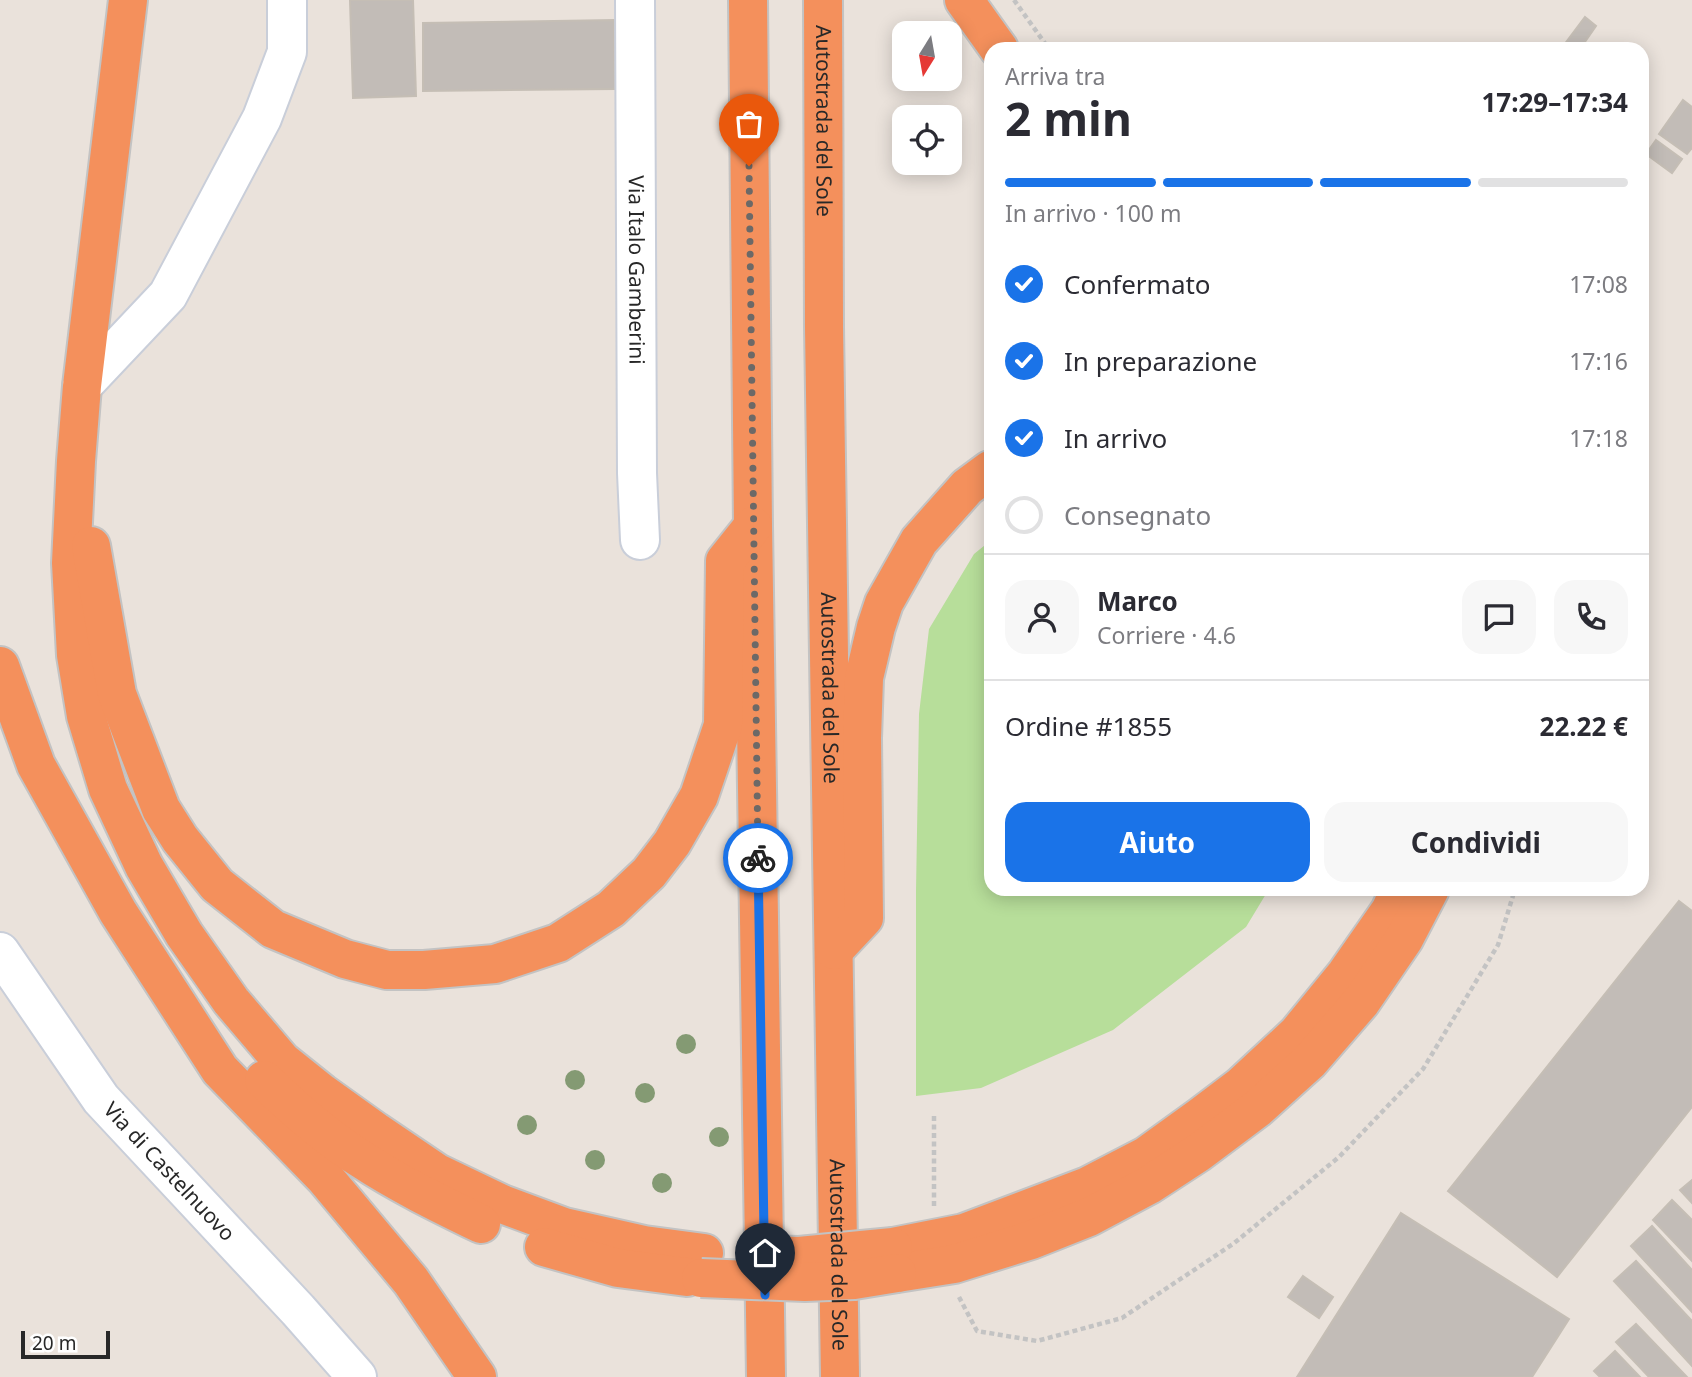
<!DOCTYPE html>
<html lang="it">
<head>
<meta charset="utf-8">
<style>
	:root { --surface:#fff; --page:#f7f7f7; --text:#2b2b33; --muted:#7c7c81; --line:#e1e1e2; --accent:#1a73e8 }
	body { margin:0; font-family:"Noto Sans",sans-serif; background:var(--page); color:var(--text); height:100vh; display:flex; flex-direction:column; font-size:26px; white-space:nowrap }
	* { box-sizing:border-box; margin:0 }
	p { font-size:23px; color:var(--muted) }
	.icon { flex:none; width:38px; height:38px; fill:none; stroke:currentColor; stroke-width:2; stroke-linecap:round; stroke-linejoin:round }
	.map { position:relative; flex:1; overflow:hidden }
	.sheet { position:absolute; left:984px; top:42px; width:665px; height:854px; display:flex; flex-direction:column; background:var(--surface); border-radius:21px; box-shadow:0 4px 18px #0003 }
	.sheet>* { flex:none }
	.needle { width:46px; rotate:191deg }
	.controls { position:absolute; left:892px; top:21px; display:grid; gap:14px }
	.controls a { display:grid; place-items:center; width:70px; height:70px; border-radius:14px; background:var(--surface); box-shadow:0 4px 18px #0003; font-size:35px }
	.scale { position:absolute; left:21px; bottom:18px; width:89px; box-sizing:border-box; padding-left:7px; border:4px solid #282828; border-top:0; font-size:19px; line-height:24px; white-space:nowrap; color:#282828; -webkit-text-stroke:5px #fff; paint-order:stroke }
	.pin { position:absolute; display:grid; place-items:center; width:60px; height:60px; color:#fff; margin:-72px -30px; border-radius:50% 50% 50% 0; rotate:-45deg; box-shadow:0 0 7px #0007 }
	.pin .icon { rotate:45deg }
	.courier { position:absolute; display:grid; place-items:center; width:70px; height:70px; margin:-35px; border:5px solid #1a73e8; border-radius:50%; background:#fff; color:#222; box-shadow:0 2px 9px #0007 }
	.overview em { font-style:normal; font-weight:700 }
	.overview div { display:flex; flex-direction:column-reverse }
	.overview { display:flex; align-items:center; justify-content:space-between; height:119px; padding:0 21px }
	h1 { font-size:46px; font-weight:700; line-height:52px }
	.bar { display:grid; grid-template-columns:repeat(4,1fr); gap:10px 7px; align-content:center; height:84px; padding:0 21px }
	.bar i { height:9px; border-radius:5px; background:var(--line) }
	.bar .on { background:var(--accent) }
	.bar p { grid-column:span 4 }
	.line { display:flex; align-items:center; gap:18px; padding:0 21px; border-top:2px solid var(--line) }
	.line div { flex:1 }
	.round { display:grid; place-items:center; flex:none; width:74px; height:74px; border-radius:21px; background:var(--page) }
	ol { padding:0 21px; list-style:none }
	li { display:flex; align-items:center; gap:21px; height:77px }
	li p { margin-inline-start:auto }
	li .icon { padding:7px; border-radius:50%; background:var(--accent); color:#fff; stroke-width:4 }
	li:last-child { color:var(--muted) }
	li i { width:38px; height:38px; border:4px solid var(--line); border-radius:50% }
	.button { display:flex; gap:14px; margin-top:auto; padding:14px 21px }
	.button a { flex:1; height:80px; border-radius:21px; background:var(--accent); color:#fff; font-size:28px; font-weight:700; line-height:80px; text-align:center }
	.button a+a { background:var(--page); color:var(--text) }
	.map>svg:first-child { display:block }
	.green { fill:#b7de9a }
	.building { fill:#c2bcb7; stroke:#c5beb5; stroke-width:2 }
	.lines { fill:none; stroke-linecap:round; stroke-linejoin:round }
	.minor-casing { stroke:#c9ced9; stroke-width:42 }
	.highway-casing { stroke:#c3c3c3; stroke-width:42 }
	.path { stroke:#c3c3c3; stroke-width:4.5; stroke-dasharray:5 3.5; stroke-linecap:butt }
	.minor { stroke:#fff; stroke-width:38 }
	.highway { stroke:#f4905c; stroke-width:38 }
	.highway-bridge-casing { stroke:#c3c3c3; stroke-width:42; stroke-linecap:butt }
	.highway-bridge { stroke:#f4905c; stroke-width:38 }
	.tree { fill:#849a73 }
	.done { stroke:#6c6967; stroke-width:7; stroke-dasharray:0 12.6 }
	.route { stroke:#1a73e8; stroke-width:9 }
	.labels { text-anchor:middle; stroke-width:7; stroke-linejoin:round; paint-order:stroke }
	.street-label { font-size:21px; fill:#282828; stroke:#fff }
</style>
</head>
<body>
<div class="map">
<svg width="1692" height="1377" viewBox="0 0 1692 1377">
	<rect width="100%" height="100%" fill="#eae2db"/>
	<path class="green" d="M990 541V889H1269L1246 927 1113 1030 981 1088 916 1096V891L919 714 929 629 974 554Z"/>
	<g class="building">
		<path d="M350 0H413L416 96 353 98Z"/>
		<path d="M1585 17 1596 26 1580 49H1561Z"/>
		<path d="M614 20 615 89 423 91V23Z"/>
		<path d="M1683 100 1692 107V148L1687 154 1659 134Z"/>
		<path d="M1656 140 1682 159 1672 173 1646 154Z"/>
		<path d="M1679 901 1692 911V1107L1557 1277 1448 1191Z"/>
		<path d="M1692 1180V1203L1680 1190Z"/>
		<path d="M1672 1200 1692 1220V1261L1653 1220Z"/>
		<path d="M1401 1213 1569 1319 1532 1377H1297Z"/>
		<path d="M1652 1226 1692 1270V1312L1631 1246Z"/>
		<path d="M1636 1261 1692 1321V1366L1614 1281Z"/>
		<path d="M1303 1276 1333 1297 1319 1318 1288 1297Z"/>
		<path d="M1636 1324 1687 1377H1649L1616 1342Z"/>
		<path d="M1615 1351 1640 1377H1600L1594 1371Z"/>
	</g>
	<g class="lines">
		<g class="minor-casing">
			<g id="minor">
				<path id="s1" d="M635 0 637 473 640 540"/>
				<path d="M82 386 168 295 262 118 287 52V0"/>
				<path id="s2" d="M0 952 101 1099 298 1310 357 1377"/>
			</g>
		</g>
		<g class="highway-casing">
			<g id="highway">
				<path d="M128 0 82 386 76 461 71 563 76 655 86 716 108 789 144 866 184 934 231 1001 282 1061 322 1093 375 1131 437 1173 502 1204 564 1227 644 1245 704 1253"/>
				<path d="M748 0 753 526 766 1377"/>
				<path id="s3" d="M823 0 824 327 840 1377"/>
				<path d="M964 0 999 49"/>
				<path d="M91 546 117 694 161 809 180 839 217 885 273 929 345 959 387 970H424L495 964 558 943 611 909 649 873 672 843 699 796 723 725 725 561 753 526"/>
				<path d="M0 666 36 765 118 912 220 1070 325 1178 411 1281 477 1377"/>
				<path d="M834 950 864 918 862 738 864 678 876 627 884 603 919 541 967 487 990 470"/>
				<path d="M264 1080C294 1109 326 1137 361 1159 399 1184 440 1204 481 1224"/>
				<path d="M544 1247 618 1268 687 1277"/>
				<path d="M893 1247 964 1233 1088 1186 1146 1156 1200 1117 1241 1086 1297 1034 1346 974 1390 911 1400 889"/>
				<path d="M897 1273 954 1264 1031 1240 1089 1217 1149 1185 1198 1153 1258 1108 1309 1062 1361 1002 1404 939 1430 889"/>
			</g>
		</g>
		<g class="path">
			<path d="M1014 0 1049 49"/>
			<path d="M934 1206V1114"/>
			<path d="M959 1297 977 1331 1037 1341 1122 1318 1233 1244 1339 1157 1423 1069 1498 945 1515 889"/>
		</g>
		<use href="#minor" class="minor"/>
		<use href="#highway" class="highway"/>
		<g class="highway-bridge-casing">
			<g id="highway-bridge">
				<path d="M760 1255 799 1256 893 1247"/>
				<path d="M701 1278 805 1282 854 1280 897 1273"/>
			</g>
		</g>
		<use href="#highway-bridge" class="highway-bridge"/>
	</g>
	<g class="tree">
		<circle cx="686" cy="1044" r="10"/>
		<circle cx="575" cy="1080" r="10"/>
		<circle cx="645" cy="1093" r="10"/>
		<circle cx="527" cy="1125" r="10"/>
		<circle cx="719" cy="1137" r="10"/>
		<circle cx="595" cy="1160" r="10"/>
		<circle cx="662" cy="1183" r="10"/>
	</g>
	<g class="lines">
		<path class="done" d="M749 166 758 858"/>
		<path class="route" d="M758 858 765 1295"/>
	</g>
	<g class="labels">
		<g class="street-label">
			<text dy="7" stroke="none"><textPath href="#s3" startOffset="121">Autostrada del Sole</textPath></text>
			<text dy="7" stroke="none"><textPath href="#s1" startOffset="270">Via Italo Gamberini</textPath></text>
			<text dy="7" stroke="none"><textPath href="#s3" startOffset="688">Autostrada del Sole</textPath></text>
			<text dy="7" stroke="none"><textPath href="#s2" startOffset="278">Via di Castelnuovo</textPath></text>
			<text dy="7" stroke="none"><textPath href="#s3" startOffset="1255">Autostrada del Sole</textPath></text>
		</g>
	</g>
</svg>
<div class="controls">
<a><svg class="needle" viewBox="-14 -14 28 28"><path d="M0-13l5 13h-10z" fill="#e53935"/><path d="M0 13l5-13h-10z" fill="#7c7c81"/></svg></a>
<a><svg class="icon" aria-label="locate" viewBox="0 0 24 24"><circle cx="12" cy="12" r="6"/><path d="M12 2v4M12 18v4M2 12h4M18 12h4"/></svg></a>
</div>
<div class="scale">20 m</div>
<div class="pin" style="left:749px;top:166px;background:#ea580c"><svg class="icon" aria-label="bag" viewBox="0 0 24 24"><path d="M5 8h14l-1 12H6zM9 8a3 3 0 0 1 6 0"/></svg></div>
<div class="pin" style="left:765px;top:1295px;background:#1f2937"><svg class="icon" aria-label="home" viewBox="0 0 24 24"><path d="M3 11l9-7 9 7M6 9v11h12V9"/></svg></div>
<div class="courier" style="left:758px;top:858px"><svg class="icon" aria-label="bike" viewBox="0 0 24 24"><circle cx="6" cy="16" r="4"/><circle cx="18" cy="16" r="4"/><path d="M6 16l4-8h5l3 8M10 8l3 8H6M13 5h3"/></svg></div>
<section class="sheet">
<div class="overview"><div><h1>2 min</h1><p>Arriva tra</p></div><em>17:29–17:34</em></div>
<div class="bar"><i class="on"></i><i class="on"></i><i class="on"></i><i></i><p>In arrivo · 100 m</p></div>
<ol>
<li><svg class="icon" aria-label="check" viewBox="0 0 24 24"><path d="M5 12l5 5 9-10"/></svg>Confermato<p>17:08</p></li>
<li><svg class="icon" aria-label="check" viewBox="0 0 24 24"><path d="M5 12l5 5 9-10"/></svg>In preparazione<p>17:16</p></li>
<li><svg class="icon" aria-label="check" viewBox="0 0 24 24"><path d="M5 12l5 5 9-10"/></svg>In arrivo<p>17:18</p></li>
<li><i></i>Consegnato</li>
</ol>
<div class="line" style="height:126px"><a class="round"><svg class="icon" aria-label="person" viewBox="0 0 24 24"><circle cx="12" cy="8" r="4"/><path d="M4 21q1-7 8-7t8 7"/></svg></a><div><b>Marco</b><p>Corriere · 4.6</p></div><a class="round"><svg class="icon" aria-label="chat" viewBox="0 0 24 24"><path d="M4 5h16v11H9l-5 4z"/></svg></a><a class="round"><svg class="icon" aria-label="phone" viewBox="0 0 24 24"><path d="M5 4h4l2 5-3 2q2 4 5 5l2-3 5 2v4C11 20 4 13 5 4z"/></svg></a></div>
<div class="line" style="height:91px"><div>Ordine #1855</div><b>22.22 €</b></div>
<div class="button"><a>Aiuto</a><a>Condividi</a></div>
</section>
</div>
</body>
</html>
